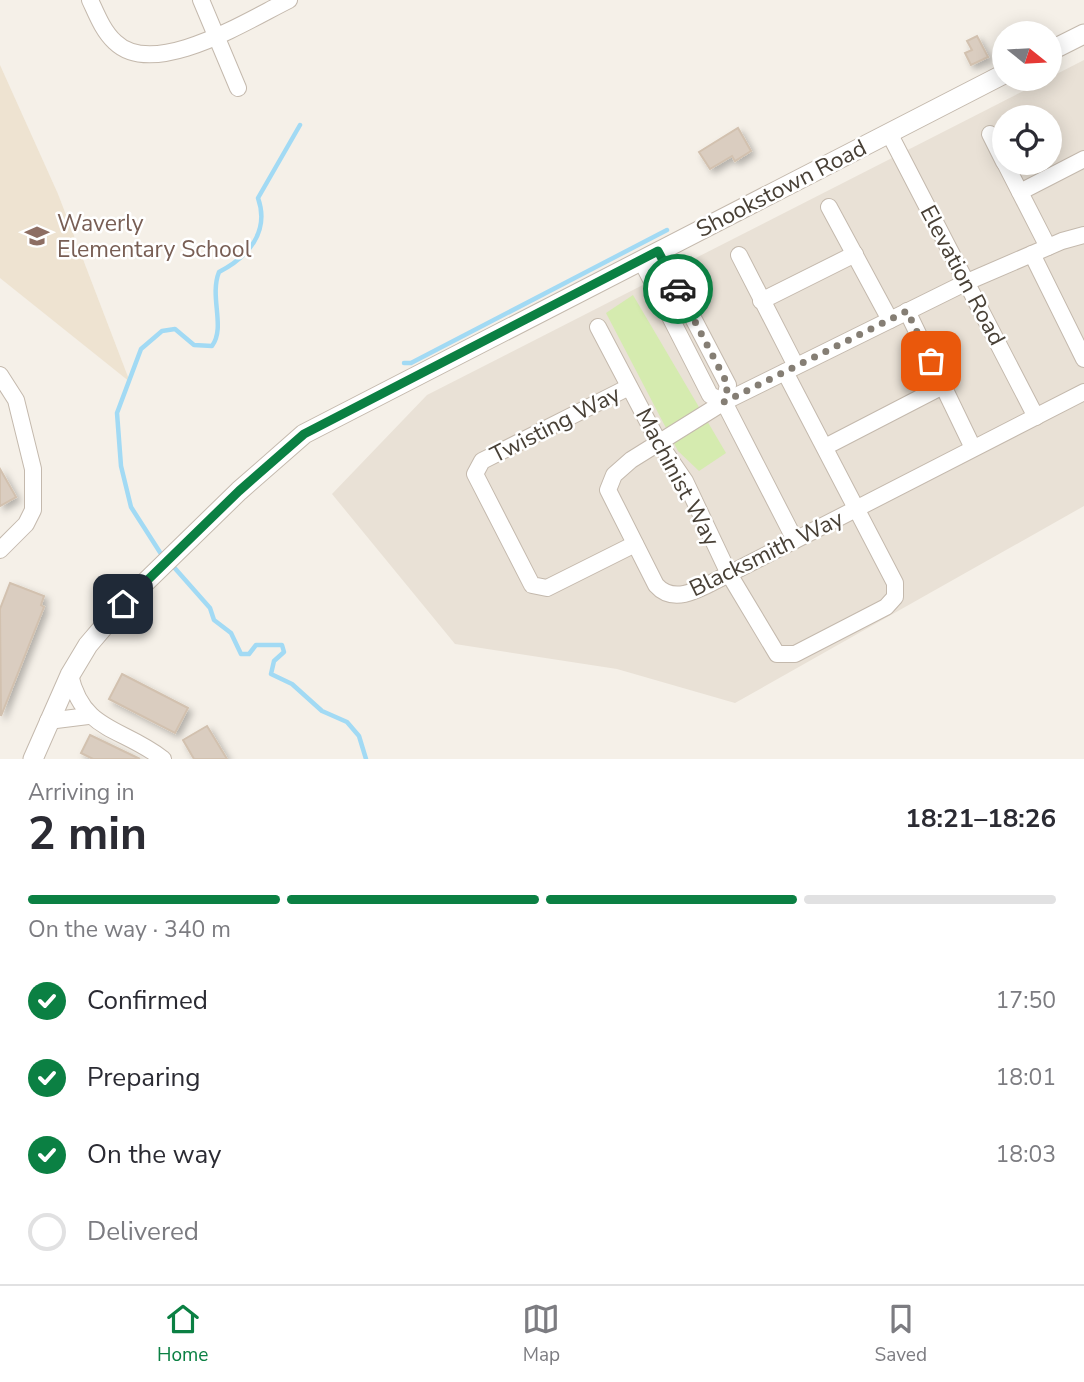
<!DOCTYPE html>
<html lang="en">
<head>
<meta charset="utf-8">
<style>
	:root { --surface:#fff; --page:#f2f2f3; --text:#2b2b33; --muted:#7c7c81; --line:#e1e1e2; --accent:#0b8043 }
	body { margin:0; font-family:"Nunito Sans",sans-serif; background:var(--page); color:var(--text); height:100vh; display:flex; flex-direction:column; font-size:26px; white-space:nowrap }
	* { box-sizing:border-box; margin:0 }
	p { font-size:23px; color:var(--muted) }
	.icon { flex:none; width:38px; height:38px; fill:none; stroke:currentColor; stroke-width:2; stroke-linecap:round; stroke-linejoin:round }
	.map { position:relative; height:759px; overflow:hidden }
	.details { display:flex; flex-direction:column; background:var(--surface); flex:1 }
	.details>* { flex:none }
	.needle { width:46px; rotate:108deg }
	.buttons { position:absolute; left:992px; top:21px; display:grid; gap:14px }
	.buttons a { display:grid; place-items:center; width:70px; height:70px; border-radius:50%; background:var(--surface); box-shadow:0 4px 18px #0003; font-size:35px }
	.pin { position:absolute; display:grid; place-items:center; width:60px; height:60px; color:#fff; margin:-30px; border-radius:14px; box-shadow:0 4px 10px #0006 }
	.courier { position:absolute; display:grid; place-items:center; width:70px; height:70px; margin:-35px; border:5px solid #0b8043; border-radius:50%; background:#fff; color:#222; box-shadow:0 2px 9px #0007 }
	.headline em { font-style:normal; font-weight:700 }
	.headline div { display:flex; flex-direction:column-reverse }
	.headline { display:flex; align-items:center; justify-content:space-between; height:119px; padding:0 28px }
	h1 { font-size:46px; font-weight:700; line-height:52px }
	.bar { display:grid; grid-template-columns:repeat(4,1fr); gap:10px 7px; align-content:center; height:84px; padding:0 28px }
	.bar i { height:9px; border-radius:5px; background:var(--line) }
	.bar .active { background:var(--accent) }
	.bar p { grid-column:span 4 }
	ol { padding:0 28px; list-style:none }
	li { display:flex; align-items:center; gap:21px; height:77px }
	li p { margin-inline-start:auto }
	li .icon { padding:7px; border-radius:50%; background:var(--accent); color:#fff; stroke-width:4 }
	li:last-child { color:var(--muted) }
	li i { width:38px; height:38px; border:4px solid var(--line); border-radius:50% }
	.tabs { display:flex; justify-content:space-around; align-items:center; height:98px; border-top:2px solid var(--line); background:var(--surface); font-size:19px; color:var(--muted) }
	.tabs a { display:grid; justify-items:center; gap:4px }
	.tabs .active { color:var(--accent) }
	.map>svg:first-child { display:block }
	.residential { fill:#e9e1d6; fill-rule:evenodd }
	.education { fill:#eee3d1 }
	.green { fill:#d5ebaf }
	.lines { fill:none; stroke-linecap:round; stroke-linejoin:round }
	.stream { stroke:#a2daf4; stroke-width:4.5 }
	.building { fill:#dacdc0; stroke:#d2c1af; stroke-width:2; filter:url(#shadow) }
	.minor-casing { stroke:#c4b9ad; stroke-width:18 }
	.tertiary-casing { stroke:#c4b9ad; stroke-width:21 }
	.minor { stroke:#fff; stroke-width:16 }
	.tertiary { stroke:#fff; stroke-width:19 }
	.done { stroke:#857e74; stroke-width:7; stroke-dasharray:0 12.6 }
	.route { stroke:#0b8043; stroke-width:9 }
	.labels { text-anchor:middle; stroke-width:5; stroke-linejoin:round; paint-order:stroke }
	.street-label { font-size:23px; fill:#484036; stroke:#fff }
	.education-label { font-size:23px; fill:#785e54; stroke:#fff; text-anchor:start }
</style>
</head>
<body>
<div class="map">
<svg width="1084" height="759" viewBox="0 0 1084 759">
	<defs>
		<filter id="shadow"><feDropShadow dx="4" dy="4" stdDeviation="3.5" flood-color="#0004"/></filter>
	</defs>
	<rect width="100%" height="100%" fill="#f5f0e8"/>
	<path class="residential" d="M1084 60V506L735 703 617 669 455 644 332 494 427 395ZM1004 117H1050V163H1004Z"/>
	<path class="education" d="M0 65 58 194 130 382 0 278Z"/>
	<path class="green" d="M633 295 726 453 699 471 678 451 606 313Z"/>
	<g class="lines">
		<g class="stream">
			<path d="M404 363H411L667 230"/>
			<path d="M163 557 131 507 121 466 117 413 141 349 162 331 175 329 194 345 212 346C226 327 209 297 219 272 248 257 270 232 258 198L300 125"/>
			<path d="M172 565 210 608 214 620 231 633 241 654H249L256 645H282L284 652 274 661 271 674 292 684 322 711 347 722 359 736 366 759"/>
		</g>
	</g>
	<g class="building">
		<path d="M977 36 988 57 971 65 965 53 972 50 967 41Z"/>
		<path d="M738 128 751 151 735 161 732 156 710 169 699 152Z"/>
		<path d="M0 469 16 497 0 506Z"/>
		<path d="M10 583 44 596 41 605 44 607 1 716 0 609Z"/>
		<path d="M122 674 188 708 175 733 109 699Z"/>
		<path d="M207 726 227 759H194L183 740Z"/>
		<path d="M90 735 140 759H93L81 753Z"/>
	</g>
	<g class="lines">
		<g class="minor-casing">
			<g id="minor">
				<path d="M90 0C97 15 103 31 115 42 154 80 248 20 289 0"/>
				<path d="M201 0 238 88"/>
				<path d="M889 133 1036 417"/>
				<path d="M990 134 1004 162"/>
				<path d="M1005 163 1048 247"/>
				<path d="M1020 192 1084 159"/>
				<path d="M829 207 890 320"/>
				<path d="M1084 235 1062 241 967 282 724 402 631 460 614 475 608 490 656 585C676 608 707 584 729 574L1084 392"/>
				<path d="M658 251 728 385 724 402"/>
				<path d="M1032 254 1084 359"/>
				<path d="M739 255 796 366"/>
				<path d="M641 260 710 395 724 402 795 540"/>
				<path d="M761 301 855 254"/>
				<path d="M907 311 973 448"/>
				<path d="M598 327 659 443 685 481 729 574 777 654H795L886 607 895 597V583L785 372"/>
				<path d="M0 375 16 400 33 469V510L26 524 0 550"/>
				<path d="M629 387 482 461 475 474 532 585 547 588 635 544"/>
				<path d="M825 447 943 386"/>
				<path d="M70 675C83 732 122 727 163 759"/>
				<path d="M48 721 88 716"/>
			</g>
		</g>
		<g class="tertiary-casing">
			<g id="tertiary">
				<path d="M1050 51 1084 34"/>
				<path d="M33 759 70 675 88 645 123 604 239 491 304 434 1004 74"/>
			</g>
		</g>
		<use href="#minor" class="minor"/>
		<use href="#tertiary" class="tertiary"/>
	</g>
	<g class="lines">
		<path class="done" d="M678 289 728 385 724 402 907 311 931 361"/>
		<path class="route" d="M123 604 239 491 304 434 658 251 678 289"/>
	</g>
	<defs>
		<g id="school-bare" transform="scale(1.89)"><path d="M0-5L7-2L0 1L-7-2ZM-4 1L0 2.5L4 1V4Q0 6-4 4Z" fill="#8d6e63" stroke="#fff" stroke-width="2.5" paint-order="stroke"/></g>
	</defs>
	<g fill-rule="evenodd">
		<use href="#school-bare" x="37" y="236"/>
	</g>
	<g class="labels">
		<g class="street-label">
			<text transform="translate(781 188) rotate(-27)" y="8">Shookstown Road</text>
			<text transform="translate(963 275) rotate(62)" y="8">Elevation Road</text>
			<text transform="translate(555 424) rotate(-27)" y="8">Twisting Way</text>
			<text transform="translate(678 477) rotate(62)" y="8">Machinist Way</text>
			<text transform="translate(766 553) rotate(-26)" y="8">Blacksmith Way</text>
		</g>
		<g class="education-label">
			<text x="57" y="231">Waverly<tspan x="57" dy="26">Elementary School</tspan></text>
		</g>
	</g>
</svg>
<div class="buttons">
<a><svg class="needle" viewBox="-14 -14 28 28"><path d="M0-13l5 13h-10z" fill="#e53935"/><path d="M0 13l5-13h-10z" fill="#7c7c81"/></svg></a>
<a><svg class="icon" aria-label="locate" viewBox="0 0 24 24"><circle cx="12" cy="12" r="6"/><path d="M12 2v4M12 18v4M2 12h4M18 12h4"/></svg></a>
</div>
<div class="pin" style="left:931px;top:361px;background:#ea580c"><svg class="icon" aria-label="bag" viewBox="0 0 24 24"><path d="M5 8h14l-1 12H6zM9 8a3 3 0 0 1 6 0"/></svg></div>
<div class="pin" style="left:123px;top:604px;background:#1f2937"><svg class="icon" aria-label="home" viewBox="0 0 24 24"><path d="M3 11l9-7 9 7M6 9v11h12V9"/></svg></div>
<div class="courier" style="left:678px;top:289px"><svg class="icon" aria-label="car" viewBox="0 0 24 24"><path d="M5 17H2v-5l4-1 3-4h7l3 4 3 1v5h-3M9 17h6M6 11h13"/><circle cx="7" cy="17" r="2"/><circle cx="17" cy="17" r="2"/></svg></div>
</div>
<section class="details">
<div class="headline"><div><h1>2 min</h1><p>Arriving in</p></div><em>18:21–18:26</em></div>
<div class="bar"><i class="active"></i><i class="active"></i><i class="active"></i><i></i><p>On the way · 340 m</p></div>
<ol>
<li><svg class="icon" aria-label="check" viewBox="0 0 24 24"><path d="M5 12l5 5 9-10"/></svg>Confirmed<p>17:50</p></li>
<li><svg class="icon" aria-label="check" viewBox="0 0 24 24"><path d="M5 12l5 5 9-10"/></svg>Preparing<p>18:01</p></li>
<li><svg class="icon" aria-label="check" viewBox="0 0 24 24"><path d="M5 12l5 5 9-10"/></svg>On the way<p>18:03</p></li>
<li><i></i>Delivered</li>
</ol>
</section>
<nav class="tabs">
<a class="active"><svg class="icon" aria-label="home" viewBox="0 0 24 24"><path d="M3 11l9-7 9 7M6 9v11h12V9"/></svg>Home</a>
<a><svg class="icon" aria-label="map" viewBox="0 0 24 24"><path d="M3 6l6-2 6 2 6-2v14l-6 2-6-2-6 2zM9 4v14M15 6v14"/></svg>Map</a>
<a><svg class="icon" aria-label="saved" viewBox="0 0 24 24"><path d="M7 4h10v16l-5-4-5 4z"/></svg>Saved</a>
</nav>
</body>
</html>
